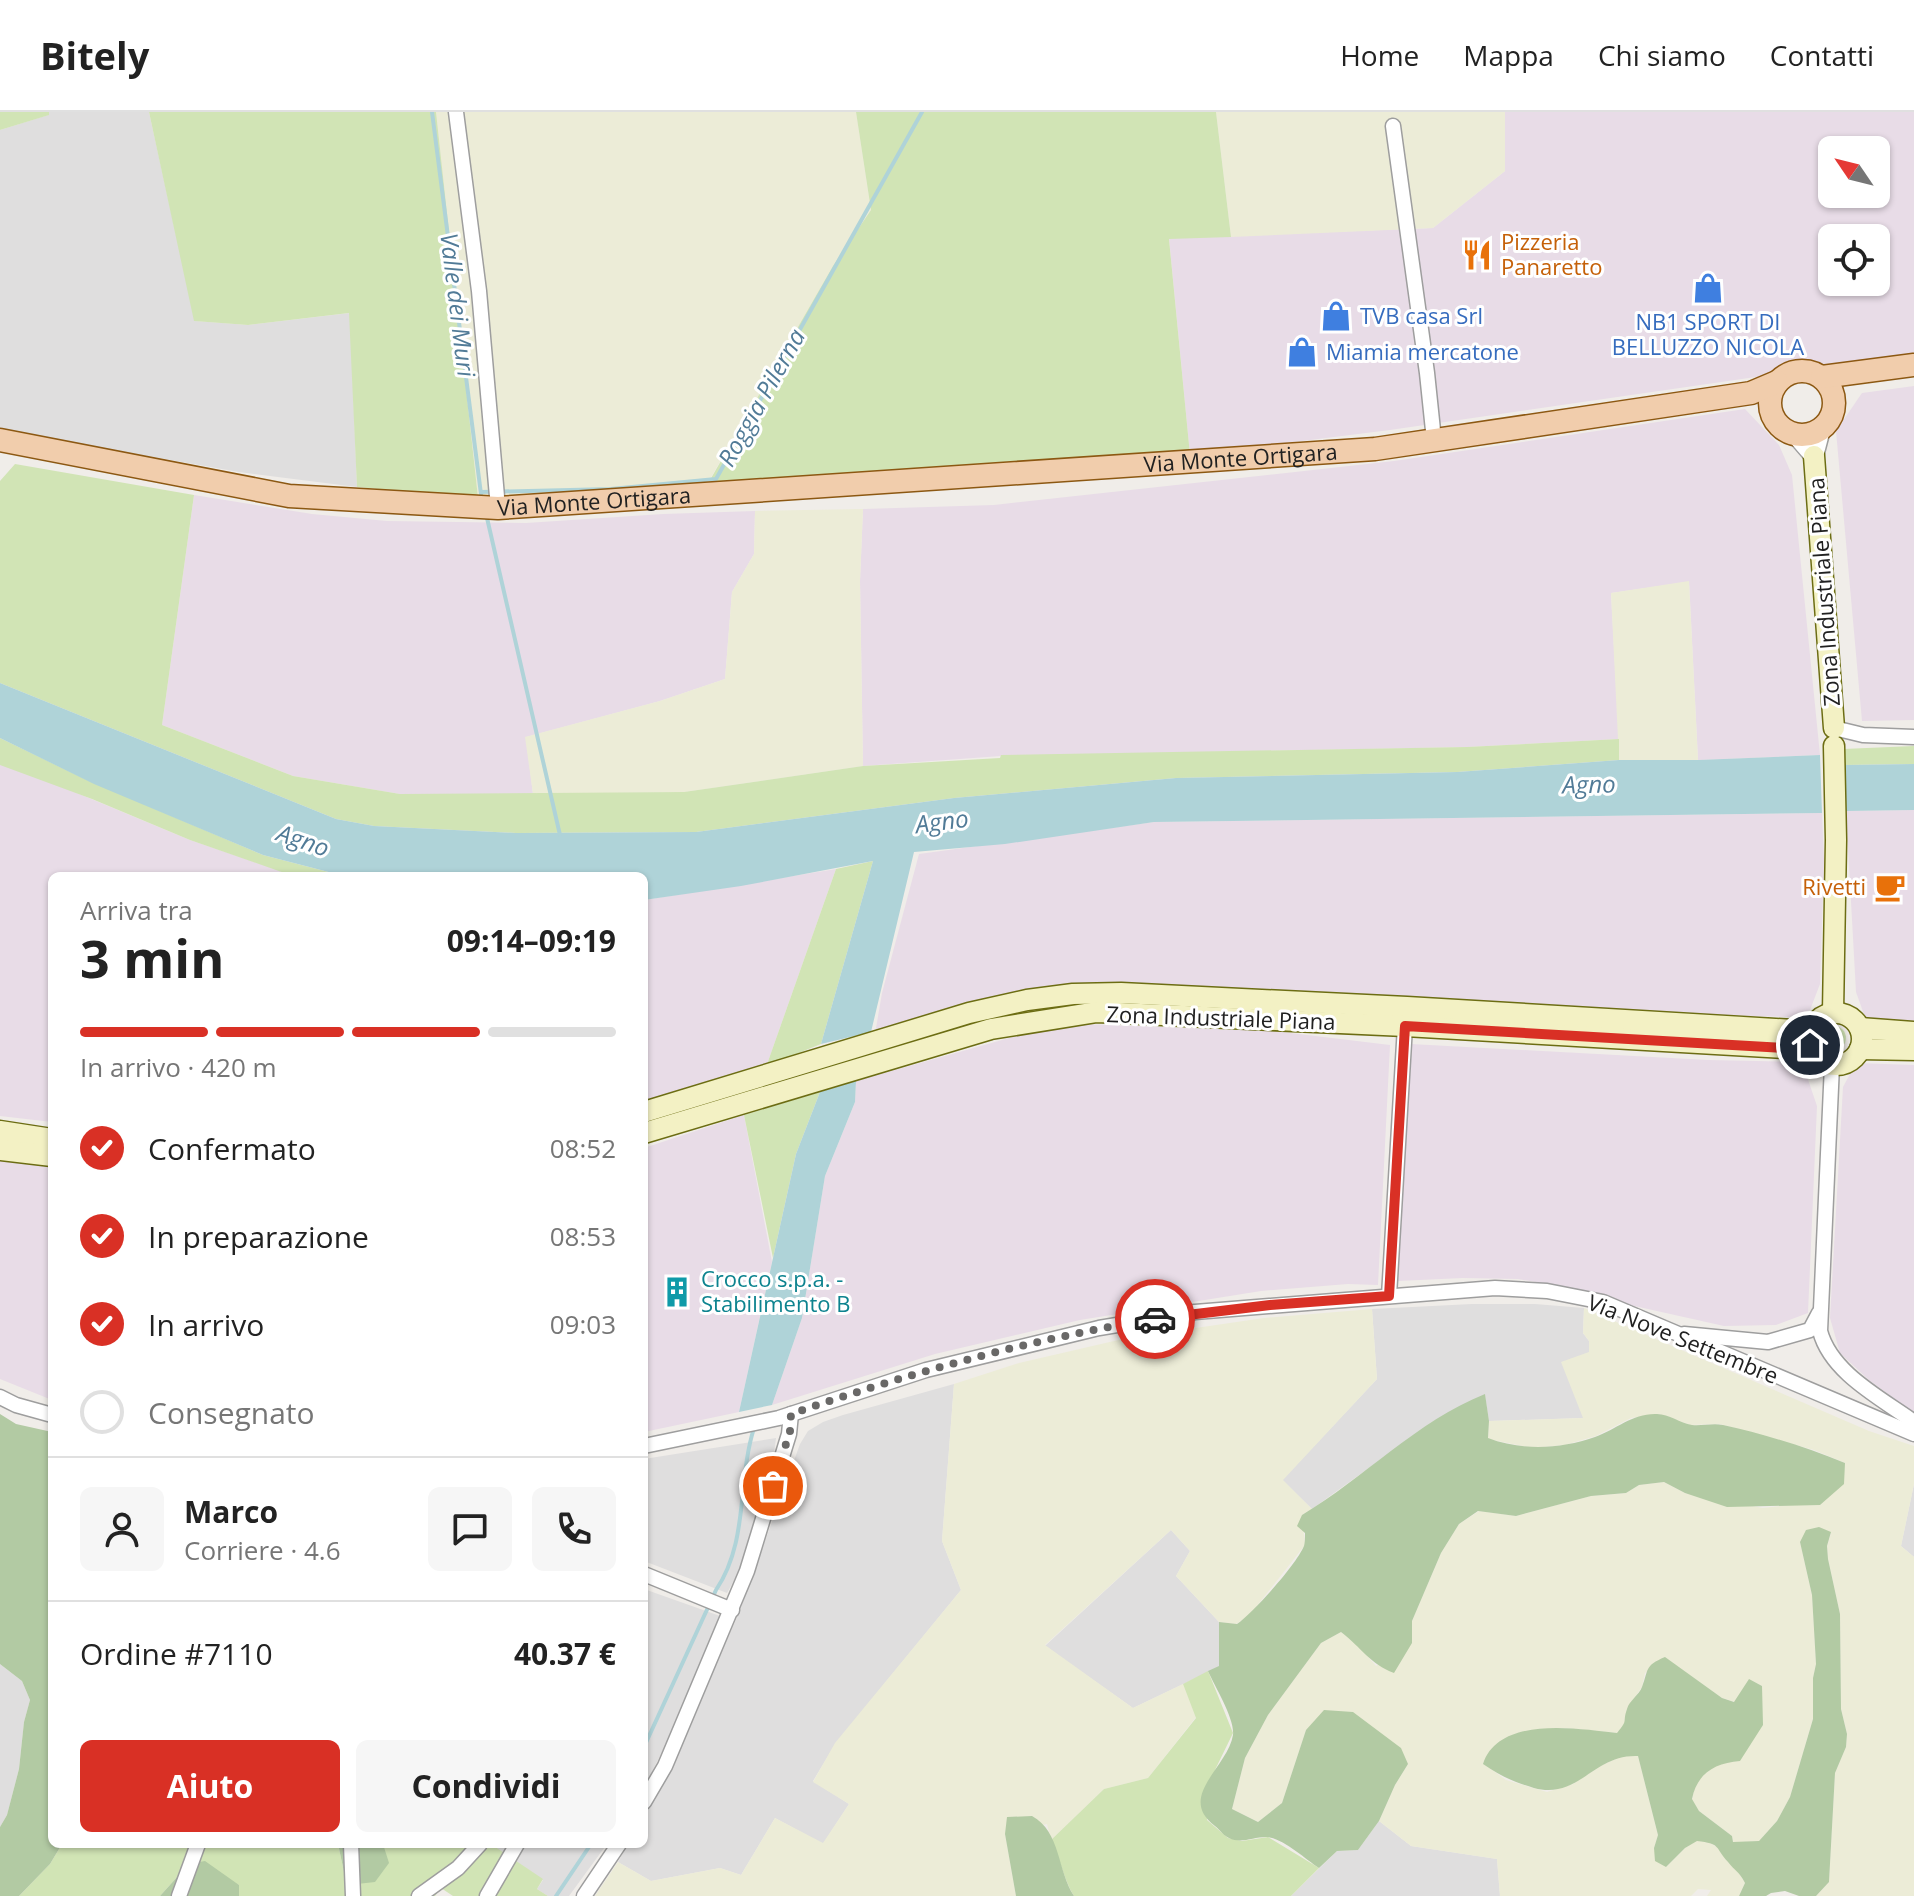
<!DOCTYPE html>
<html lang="it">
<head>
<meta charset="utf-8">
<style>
	:root { --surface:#fff; --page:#f6f6f6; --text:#222; --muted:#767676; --line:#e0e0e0; --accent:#d93025 }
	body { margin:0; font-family:"Open Sans",sans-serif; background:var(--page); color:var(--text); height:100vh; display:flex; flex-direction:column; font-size:30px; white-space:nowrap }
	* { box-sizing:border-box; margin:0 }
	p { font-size:26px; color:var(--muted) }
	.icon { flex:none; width:44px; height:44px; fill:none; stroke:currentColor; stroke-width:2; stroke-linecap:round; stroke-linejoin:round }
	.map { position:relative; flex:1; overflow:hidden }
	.panel { position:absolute; left:48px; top:760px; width:600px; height:976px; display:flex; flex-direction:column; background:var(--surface); border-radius:12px; box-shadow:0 2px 6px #0004 }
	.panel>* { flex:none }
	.needle { width:52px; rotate:305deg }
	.fabs { position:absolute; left:1818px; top:24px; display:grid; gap:16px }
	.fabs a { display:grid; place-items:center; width:72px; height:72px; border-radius:12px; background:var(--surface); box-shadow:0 2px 6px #0004; font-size:40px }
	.pin { position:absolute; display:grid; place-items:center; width:68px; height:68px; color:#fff; margin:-34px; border:4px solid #fff; border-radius:50%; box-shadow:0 2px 8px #0007 }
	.courier { position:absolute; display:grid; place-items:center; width:80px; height:80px; margin:-40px; border:6px solid #d93025; border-radius:50%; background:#fff; color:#222; box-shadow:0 2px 10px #0007 }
	.summary em { font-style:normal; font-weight:700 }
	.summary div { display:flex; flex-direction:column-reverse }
	.summary { display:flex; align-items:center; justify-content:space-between; height:136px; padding:0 32px }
	h1 { font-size:52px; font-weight:700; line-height:60px }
	.bar { display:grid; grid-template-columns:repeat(4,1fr); gap:12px 8px; align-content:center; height:96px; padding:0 32px }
	.bar i { height:10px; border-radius:6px; background:var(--line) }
	.bar .on { background:var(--accent) }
	.bar p { grid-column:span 4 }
	.line { display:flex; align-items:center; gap:20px; padding:0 32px; border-top:2px solid var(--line) }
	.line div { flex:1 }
	.round { display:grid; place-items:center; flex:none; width:84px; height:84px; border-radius:12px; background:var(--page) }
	ol { padding:0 32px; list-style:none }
	li { display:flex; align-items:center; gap:24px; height:88px }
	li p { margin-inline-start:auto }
	li .icon { padding:8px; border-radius:50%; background:var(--accent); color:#fff; stroke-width:4 }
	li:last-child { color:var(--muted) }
	li i { width:44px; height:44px; border:4px solid var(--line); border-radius:50% }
	.primary-button { display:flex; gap:16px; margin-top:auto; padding:16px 32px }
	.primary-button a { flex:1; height:92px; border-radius:12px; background:var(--accent); color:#fff; font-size:32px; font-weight:700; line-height:92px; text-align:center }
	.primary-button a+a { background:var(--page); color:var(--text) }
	header { display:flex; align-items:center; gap:48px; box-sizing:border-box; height:112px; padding:0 40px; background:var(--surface); border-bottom:2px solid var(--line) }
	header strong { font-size:38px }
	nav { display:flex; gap:44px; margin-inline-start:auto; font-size:28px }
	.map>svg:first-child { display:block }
	.residential { fill:#dfdede }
	.industrial { fill:#e8dce7; fill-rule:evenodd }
	.farmland { fill:#ececd7 }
	.grass { fill:#d1e4b5 }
	.forest { fill:#b2caa3 }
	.water { fill:#afd3d8 }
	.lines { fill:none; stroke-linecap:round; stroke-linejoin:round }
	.stream { stroke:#afd3d8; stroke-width:4 }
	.minor-casing { stroke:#9e9e9e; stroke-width:17 }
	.tertiary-casing { stroke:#9e9e9e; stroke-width:21 }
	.secondary-casing { stroke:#6c6d13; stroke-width:23 }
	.primary-casing { stroke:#8c5812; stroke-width:25 }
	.minor { stroke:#fff; stroke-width:14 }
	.tertiary { stroke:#fff; stroke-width:18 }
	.secondary { stroke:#f3f1c4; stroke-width:20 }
	.primary { stroke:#f1cdac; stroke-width:22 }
	.done { stroke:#696867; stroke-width:8; stroke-dasharray:0 14.4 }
	.route { stroke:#d93025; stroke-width:10 }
	.labels { text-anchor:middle; stroke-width:6; stroke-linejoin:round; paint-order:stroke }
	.food-label { font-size:22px; fill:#c56008; stroke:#fff; text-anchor:start }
	.shop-label { font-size:22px; fill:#366cbe; stroke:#fff; text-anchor:start }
	.street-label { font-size:22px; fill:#212121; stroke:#fff }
	.culture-label { font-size:22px; fill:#0d838f; stroke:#fff; text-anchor:start }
	.water-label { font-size:24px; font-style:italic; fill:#517b97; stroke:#fff }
</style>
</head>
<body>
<header>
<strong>Bitely</strong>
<nav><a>Home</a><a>Mappa</a><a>Chi siamo</a><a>Contatti</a></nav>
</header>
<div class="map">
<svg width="1914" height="1784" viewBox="0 0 1914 1784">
	<rect width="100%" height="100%" fill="#f0ede9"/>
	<g class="residential">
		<path d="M49 0H149L195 209 248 213 350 201 357 375 239 360 0 318V18L48 3Z"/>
		<path d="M1472 1192H1535L1584 1196 1583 1221 1589 1229V1240L1584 1306 1489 1309 1485 1283 1434 1309 1312 1397 1282 1368 1377 1267 1372 1197Z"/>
		<path d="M954 1272 942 1429 961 1478 836 1631 813 1669 849 1692 823 1732 775 1706 741 1763 720 1756 651 1769 618 1750 628 1732H644V1703L667 1661 739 1501 800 1332 808 1319 823 1310 843 1303Z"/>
		<path d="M776 1326 772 1357 741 1456 727 1481 644 1449V1347Z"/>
		<path d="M1914 1372V1445L1901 1434Z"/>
		<path d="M1171 1418 1190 1439 1176 1464 1219 1510V1555L1133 1596 1045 1534Z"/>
		<path d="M644 1477 720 1504 693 1578 644 1676Z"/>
		<path d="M0 1552 22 1569 30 1588 24 1610 19 1657 7 1703 0 1715Z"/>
		<path d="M1379 1709 1411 1734 1497 1747 1500 1784H1291L1337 1739 1358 1738Z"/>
		<path d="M491 1732H607L569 1784H548L537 1777 543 1768Z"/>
	</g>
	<g class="industrial">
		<path d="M1505 0H1914V242L1390 318 1190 343 1169 126 1433 116 1505 59ZM1832 38H1876V82H1832ZM1832 126H1876V170H1832Z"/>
		<path d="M1914 274V608L1862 609 1836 319 1862 281Z"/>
		<path d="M1745 297 1779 333 1792 363 1820 643 1698 648 1689 470 1611 481 1619 627 1467 635 1001 644 863 654 860 469 863 397 994 393 1394 349Z"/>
		<path d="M194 383 312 402 387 409 526 411 663 402 755 399 754 442 732 480 725 567 660 589 526 625 533 682H400L293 664 162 613Z"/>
		<path d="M0 649 190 728 296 764H52V1010L0 1004Z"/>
		<path d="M1914 698V910L1866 908 1856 880 1846 699Z"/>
		<path d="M1822 701 1824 749 1820 872 1810 898 1789 905 1648 901 1410 885 1102 870 1050 875 875 922 882 881 919 742 1154 710Z"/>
		<path d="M836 757 765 958 644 994V788Z"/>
		<path d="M1084 912 1274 919 1390 933 1378 1173 1348 1172 1261 1179 1080 1208 935 1242 772 1293 802 1206 825 1064 855 990 856 969 1030 920Z"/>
		<path d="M1411 932 1708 948 1802 950 1817 994 1808 1201 1776 1213 1724 1214 1630 1193 1582 1178 1518 1167 1463 1166 1398 1169Z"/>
		<path d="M1856 951 1914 953V1301L1870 1269 1840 1241 1830 1206 1843 975Z"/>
		<path d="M744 1003 772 1150 739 1300 644 1320V1036Z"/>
		<path d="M0 1046 52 1054V1288L0 1267Z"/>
	</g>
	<g class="farmland">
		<path d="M436 0H856L871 98 833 154 710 367 711 378 478 386Z"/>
		<path d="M1216 0H1505V59L1433 116 1231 125Z"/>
		<path d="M863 397 860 469 863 654 684 680 533 682 525 625 660 589 725 567 732 480 754 442 755 399Z"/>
		<path d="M1689 469 1698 648H1619L1611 481Z"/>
		<path d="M1584 1196 1869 1319 1914 1334V1372L1901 1434 1914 1445V1784H1816L1829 1770 1835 1661 1846 1635 1847 1622 1841 1597 1840 1502 1828 1447 1827 1434 1831 1421 1800 1430 1812 1483 1816 1552 1813 1566V1607L1790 1685 1777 1709 1759 1729 1733 1731 1732 1724 1699 1699 1692 1688 1695 1673 1703 1662 1713 1654 1726 1650 1762 1587V1574L1750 1568 1735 1590 1722 1586 1665 1546 1645 1561 1642 1575 1627 1597 1626 1611 1617 1621 1564 1616 1536 1618 1483 1651 1506 1668 1547 1680 1573 1672 1598 1655 1624 1643 1638 1644 1658 1723 1654 1736 1666 1755 1685 1736 1697 1728 1710 1731 1722 1738 1728 1750 1738 1759 1745 1771 1739 1784H1707L1711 1778 1698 1777 1691 1784H1500L1497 1747 1411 1734 1379 1709 1395 1673 1408 1652 1306 1618 1282 1691 1258 1710 1232 1697 1245 1646 1268 1603 1321 1531 1341 1520 1359 1534 1376 1554 1412 1531V1509L1441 1441 1459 1412 1479 1399 1516 1404 1591 1384 1626 1381 1639 1373 1664 1370 1685 1381 1763 1396 1797 1392 1820 1393 1845 1351 1814 1338 1720 1312 1690 1313 1659 1302 1631 1306 1596 1324 1565 1333 1532 1336 1488 1327 1489 1309 1583 1306 1561 1250 1589 1240V1229L1583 1221Z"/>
		<path d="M1372 1197 1377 1267 1283 1368 1312 1397 1302 1403 1305 1433 1249 1504 1236 1512 1219 1510 1176 1464 1190 1439 1171 1418 1045 1533 1133 1596 1183 1572 1196 1605 1148 1666 1104 1677 1051 1728 1047 1712 1005 1722 1016 1784H595L618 1750 651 1769 720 1756 741 1763 775 1706 823 1731 849 1692 813 1670 835 1631 961 1478 942 1429 954 1272 1019 1251 1127 1226 1264 1206Z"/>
	</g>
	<g class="grass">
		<path d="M0 0H49V3L0 18Z"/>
		<path d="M149 0H436L478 386 357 375 349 201 248 213 194 209Z"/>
		<path d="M856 0H1216L1231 125 1169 127 1190 343 711 378 710 368 833 154 871 98Z"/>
		<path d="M15 352 194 383 162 613 293 664 400 682 684 680 863 654 1000 646 1001 643 1467 635 1619 627V648L1457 660 1176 666 954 686 696 720 516 721 374 714 336 707 0 571V369Z"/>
		<path d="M0 626 85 667 263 743 344 764H293L190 728 92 687 0 653Z"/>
		<path d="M1914 634V652L1845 653 1843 637Z"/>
		<path d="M873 749 821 932 771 952 765 958 836 757Z"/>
		<circle cx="1834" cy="926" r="12"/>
		<path d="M820 980 796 1042 773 1146 744 1003Z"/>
		<path d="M1208 1559 1233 1621 1215 1658 1207 1708 1228 1726 1242 1729 1268 1725 1319 1756 1291 1784H1074C1064 1768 1060 1746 1051 1728L1104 1677 1148 1666 1196 1606 1183 1572Z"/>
		<path d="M62 1732H338L344 1760 383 1736V1732H491L543 1767 537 1777 548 1784H453L441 1776 435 1784H239V1773L182 1753 178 1764 160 1784H19L50 1752Z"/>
	</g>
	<g class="forest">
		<path d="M1485 1282 1489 1309 1488 1326C1522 1339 1561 1337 1595 1325 1617 1317 1633 1301 1657 1302 1669 1302 1680 1311 1692 1313 1702 1314 1713 1311 1723 1313 1764 1322 1806 1335 1845 1351L1844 1372 1820 1393 1727 1395 1685 1381 1664 1370 1639 1373 1626 1381 1591 1384 1516 1404 1478 1399 1459 1412 1441 1441 1412 1509V1531L1394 1561C1370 1552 1362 1536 1341 1520L1321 1531 1268 1603 1245 1646 1232 1697 1258 1710 1282 1691 1306 1618 1324 1598 1353 1600 1401 1636 1408 1652 1395 1673 1379 1709 1358 1738 1337 1739 1319 1756C1305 1747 1283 1726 1266 1725 1253 1725 1241 1732 1229 1726 1224 1724 1220 1718 1215 1714 1176 1685 1228 1655 1233 1623 1235 1607 1215 1575 1208 1559L1219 1554V1510L1237 1512C1253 1501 1296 1453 1304 1434 1305 1431 1305 1425 1305 1421L1297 1414 1302 1403C1364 1366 1417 1309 1485 1282Z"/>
		<path d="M0 1302 16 1312 52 1320V1732H62L50 1752 19 1784H0V1715L7 1703 19 1657 24 1610 30 1588 22 1569 0 1552Z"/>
		<path d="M1819 1415 1831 1420 1827 1434 1828 1447 1840 1502 1841 1597 1847 1622 1846 1635 1835 1661 1829 1770 1816 1784H1799L1785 1779 1771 1781 1766 1784H1739L1745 1771C1739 1759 1735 1759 1728 1750 1714 1734 1721 1732 1697 1729L1685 1736 1666 1755 1655 1749 1654 1736 1658 1723 1638 1644C1593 1642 1579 1688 1534 1676 1514 1670 1500 1664 1483 1652 1499 1603 1578 1617 1617 1621 1629 1607 1622 1611 1627 1597 1629 1589 1639 1583 1642 1575 1649 1557 1644 1554 1665 1545L1722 1586 1734 1590 1749 1567 1762 1574 1763 1613 1740 1649C1714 1651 1697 1662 1692 1687L1699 1699 1732 1724 1733 1730 1759 1729 1777 1709 1790 1685 1813 1607V1566L1816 1552 1812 1483 1800 1430 1806 1418Z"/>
		<path d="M1032 1704C1061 1720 1057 1758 1074 1784H1016L1005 1722 1007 1705Z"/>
		<path d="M338 1732H383L389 1751 375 1770 357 1772 344 1760Z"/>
		<path d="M205 1749 239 1773V1784H160L178 1764 182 1753Z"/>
	</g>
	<g class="water">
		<path d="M0 571 336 707 374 714 516 721 696 720 954 686 1176 666 1457 660 1619 648H1698L1820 643 1822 701 1154 710 1005 732 914 740 871 920 821 932 873 749 741 774 644 788V764H344L263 743 94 672 0 626Z"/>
		<path d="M1914 652V698L1846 699 1845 653Z"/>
		<path d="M856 969 855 990 825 1064 802 1206 772 1293 739 1300 796 1042 820 980Z"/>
	</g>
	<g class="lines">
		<g class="stream">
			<path d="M432 0 481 382"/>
			<path d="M481 380 611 377 716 367 922 0"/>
			<path d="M487 406 560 723"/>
			<path d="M644 1635 716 1478C749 1429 737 1370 754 1316"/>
			<path d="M556 1784 591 1732"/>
		</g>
		<g class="minor-casing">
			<g id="minor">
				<path d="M456 0 479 179 498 396"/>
				<path d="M1393 14 1427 261 1434 328"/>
				<path d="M1834 616 1863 623 1914 625"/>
				<path d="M1832 953 1820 1219C1831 1261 1881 1286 1914 1310"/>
				<path d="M1389 1184 1405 914"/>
				<path d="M1684 1222 1768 1230 1810 1218 1819 1201"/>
				<path d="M0 1285 16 1293 52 1303"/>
				<path d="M644 1334 779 1306 926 1258 1099 1216 1195 1200 1495 1176 1547 1179 1603 1190 1914 1322"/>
				<path d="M644 1462 732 1498"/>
				<path d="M644 1690 665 1654 747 1459 789 1322 791 1302"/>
				<path d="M351 1732 353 1784"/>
				<path d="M179 1784 198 1732"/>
				<path d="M419 1784 458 1756 480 1732"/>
				<path d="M487 1784 517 1732"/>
				<path d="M584 1784 619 1732"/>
			</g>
		</g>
		<g class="tertiary-casing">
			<g id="tertiary">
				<path d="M1795 322 1814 344"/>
				<path d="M1814 344 1821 317"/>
			</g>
		</g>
		<g class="secondary-casing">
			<g id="secondary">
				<path d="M1814 344 1834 616"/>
				<path d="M1833 900 1836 728 1834 634"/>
				<circle cx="1836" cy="927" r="26"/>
				<path d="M1860 916 1914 920"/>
				<path d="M1860 937 1914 938"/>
				<path d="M644 1000 969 901 1027 888 1073 882 1121 881 1407 895 1811 919"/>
				<path d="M0 1019 52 1027"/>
				<path d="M644 1021 991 917 1097 900 1405 914 1784 936 1813 940"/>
				<path d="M0 1038 52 1044"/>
			</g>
		</g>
		<g class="primary-casing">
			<g id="primary">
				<circle cx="1802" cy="291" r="32"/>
				<path d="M1822 265 1914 253"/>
				<path id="s1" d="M0 328 289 384 498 396 1375 337 1751 281 1777 270"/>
			</g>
		</g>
		<use href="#minor" class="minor"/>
		<use href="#tertiary" class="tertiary"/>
		<use href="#secondary" class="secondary"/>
		<use href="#primary" class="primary"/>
	</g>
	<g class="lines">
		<path class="done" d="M773 1374 790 1319 791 1302C910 1261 1031 1227 1155 1207"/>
		<path class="route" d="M1155 1207 1270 1193 1389 1184 1405 914 1784 936 1813 940 1810 933"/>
	</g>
	<defs>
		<g id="restaurant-bare" transform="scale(2.4)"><path d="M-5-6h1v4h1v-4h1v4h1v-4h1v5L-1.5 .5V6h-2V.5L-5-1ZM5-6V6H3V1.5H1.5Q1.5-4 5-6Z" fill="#e8710a" stroke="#fff" stroke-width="2.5" paint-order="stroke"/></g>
		<g id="shop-bare" transform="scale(2.4)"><path d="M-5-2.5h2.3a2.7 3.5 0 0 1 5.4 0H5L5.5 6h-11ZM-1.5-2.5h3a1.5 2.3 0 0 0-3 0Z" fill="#3f7fe0" stroke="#fff" stroke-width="2.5" paint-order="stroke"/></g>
		<g id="cafe-bare" transform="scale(2.4)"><path d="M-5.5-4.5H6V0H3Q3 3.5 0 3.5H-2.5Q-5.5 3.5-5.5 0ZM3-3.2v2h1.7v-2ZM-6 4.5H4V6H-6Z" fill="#e8710a" stroke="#fff" stroke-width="2.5" paint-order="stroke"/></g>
		<g id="building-bare" transform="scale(2.4)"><path d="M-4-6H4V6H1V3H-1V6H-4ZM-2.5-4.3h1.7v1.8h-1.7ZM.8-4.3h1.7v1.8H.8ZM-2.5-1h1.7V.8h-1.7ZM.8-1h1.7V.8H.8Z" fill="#0f9aa8" stroke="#fff" stroke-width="2.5" paint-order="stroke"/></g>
	</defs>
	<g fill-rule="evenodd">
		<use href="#restaurant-bare" x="1477" y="143"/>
		<use href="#shop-bare" x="1708" y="176"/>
		<use href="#shop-bare" x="1336" y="204"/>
		<use href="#shop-bare" x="1302" y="240"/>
		<use href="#cafe-bare" x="1890" y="775"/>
		<use href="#building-bare" x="677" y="1180"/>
	</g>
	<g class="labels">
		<g class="food-label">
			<text x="1501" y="138">Pizzeria<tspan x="1501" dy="25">Panaretto</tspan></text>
			<text x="1866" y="783" text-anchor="end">Rivetti</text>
		</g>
		<g class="shop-label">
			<text x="1360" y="212">TVB casa Srl</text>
			<text x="1708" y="218" text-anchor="middle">NB1 SPORT DI<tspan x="1708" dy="25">BELLUZZO NICOLA</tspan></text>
			<text x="1326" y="248">Miamia mercatone</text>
		</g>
		<g class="street-label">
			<text dy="8" stroke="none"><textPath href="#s1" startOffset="1248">Via Monte Ortigara</textPath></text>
			<text dy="8" stroke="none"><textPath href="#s1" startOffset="600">Via Monte Ortigara</textPath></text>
			<text transform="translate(1824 480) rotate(-94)" y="8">Zona Industriale Piana</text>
			<text transform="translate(1221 906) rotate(2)" y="8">Zona Industriale Piana</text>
			<text transform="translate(1683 1227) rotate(22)" y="8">Via Nove Settembre</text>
		</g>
		<g class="culture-label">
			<text x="701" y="1175">Crocco s.p.a. -<tspan x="701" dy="25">Stabilimento B</tspan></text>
		</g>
		<g class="water-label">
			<text transform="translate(457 193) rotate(83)" y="8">Valle dei Muri</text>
			<text transform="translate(762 286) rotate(-61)" y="8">Roggia Pilerna</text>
			<text transform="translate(1589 673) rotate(-1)" y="8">Agno</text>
			<text transform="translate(942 710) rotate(-7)" y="8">Agno</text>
			<text transform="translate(303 729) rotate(19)" y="8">Agno</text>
		</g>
	</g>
</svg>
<div class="fabs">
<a><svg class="needle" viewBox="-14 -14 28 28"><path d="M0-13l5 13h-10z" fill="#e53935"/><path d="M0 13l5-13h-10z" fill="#767676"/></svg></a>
<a><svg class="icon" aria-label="locate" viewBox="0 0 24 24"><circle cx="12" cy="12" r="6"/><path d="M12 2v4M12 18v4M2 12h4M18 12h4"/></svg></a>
</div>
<div class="pin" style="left:773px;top:1374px;background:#ea580c"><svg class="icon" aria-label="bag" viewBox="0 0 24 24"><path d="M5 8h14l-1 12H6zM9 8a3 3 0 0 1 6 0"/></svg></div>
<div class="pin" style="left:1810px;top:933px;background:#1f2937"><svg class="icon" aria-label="home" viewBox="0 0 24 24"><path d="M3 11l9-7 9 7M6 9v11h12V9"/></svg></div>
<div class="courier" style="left:1155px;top:1207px"><svg class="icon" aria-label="car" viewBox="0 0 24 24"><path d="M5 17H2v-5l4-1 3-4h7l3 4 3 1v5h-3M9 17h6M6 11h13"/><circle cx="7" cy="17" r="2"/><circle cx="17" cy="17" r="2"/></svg></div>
<section class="panel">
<div class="summary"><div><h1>3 min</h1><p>Arriva tra</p></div><em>09:14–09:19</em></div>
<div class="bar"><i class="on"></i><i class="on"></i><i class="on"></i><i></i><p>In arrivo · 420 m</p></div>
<ol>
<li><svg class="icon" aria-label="check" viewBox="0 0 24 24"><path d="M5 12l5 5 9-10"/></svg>Confermato<p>08:52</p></li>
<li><svg class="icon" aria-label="check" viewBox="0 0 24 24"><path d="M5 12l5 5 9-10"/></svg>In preparazione<p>08:53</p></li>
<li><svg class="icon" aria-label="check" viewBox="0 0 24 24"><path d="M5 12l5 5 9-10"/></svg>In arrivo<p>09:03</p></li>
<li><i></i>Consegnato</li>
</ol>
<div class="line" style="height:144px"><a class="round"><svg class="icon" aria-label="person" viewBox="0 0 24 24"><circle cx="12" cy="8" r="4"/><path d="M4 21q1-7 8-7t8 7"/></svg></a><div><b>Marco</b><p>Corriere · 4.6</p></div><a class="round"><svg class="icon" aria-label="chat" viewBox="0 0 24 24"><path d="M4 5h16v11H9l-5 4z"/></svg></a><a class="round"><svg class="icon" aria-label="phone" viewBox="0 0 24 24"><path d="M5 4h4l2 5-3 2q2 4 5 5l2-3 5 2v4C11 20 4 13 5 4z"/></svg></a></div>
<div class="line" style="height:104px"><div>Ordine #7110</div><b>40.37 €</b></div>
<div class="primary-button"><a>Aiuto</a><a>Condividi</a></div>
</section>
</div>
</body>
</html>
